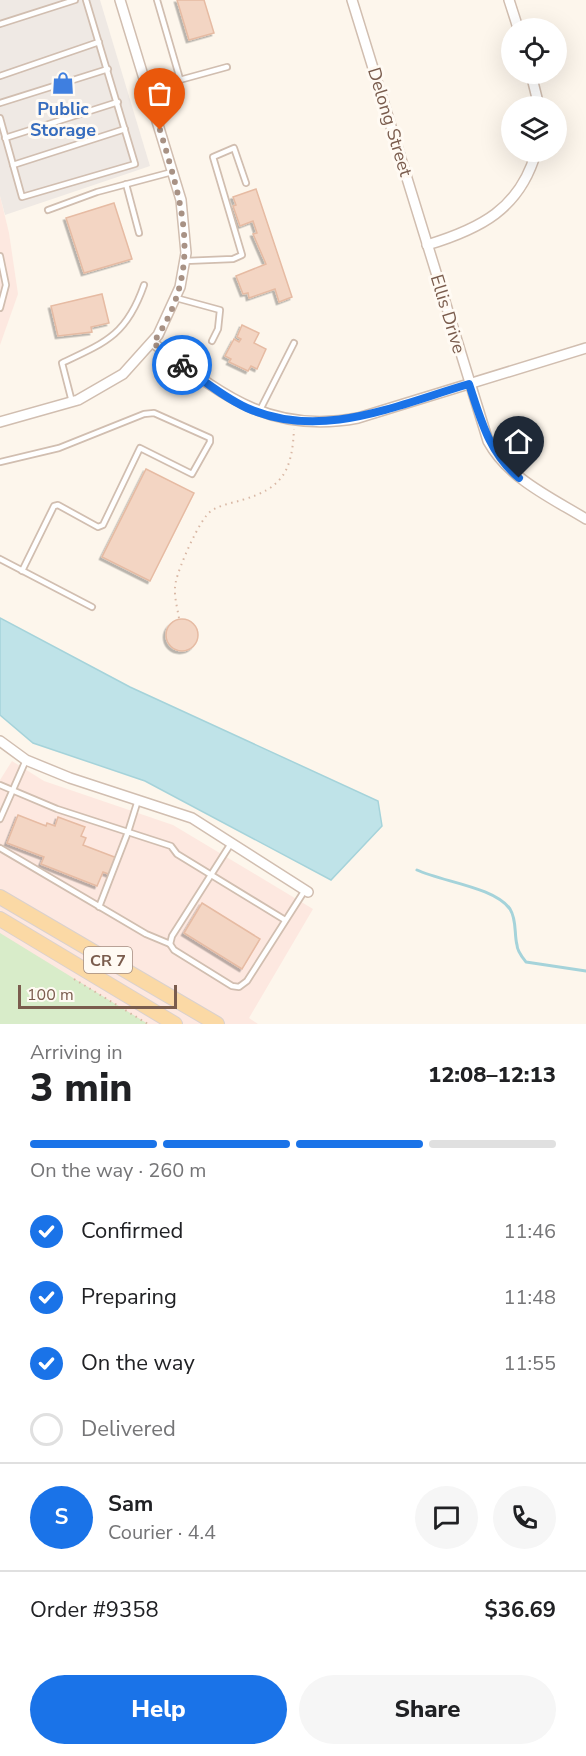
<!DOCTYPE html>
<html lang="en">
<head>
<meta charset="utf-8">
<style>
	:root { --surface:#fff; --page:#f6f6f6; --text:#202124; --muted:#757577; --line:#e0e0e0; --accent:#1a73e8 }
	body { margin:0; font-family:"Nunito Sans",sans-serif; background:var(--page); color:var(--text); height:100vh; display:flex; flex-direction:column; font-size:22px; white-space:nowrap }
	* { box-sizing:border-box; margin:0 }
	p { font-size:20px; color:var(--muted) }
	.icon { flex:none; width:33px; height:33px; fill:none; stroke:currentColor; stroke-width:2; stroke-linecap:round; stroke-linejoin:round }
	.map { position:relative; height:1024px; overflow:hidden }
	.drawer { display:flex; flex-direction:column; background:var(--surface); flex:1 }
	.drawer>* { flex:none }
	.controls { position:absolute; left:501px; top:18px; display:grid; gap:12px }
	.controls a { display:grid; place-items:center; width:66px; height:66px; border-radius:50%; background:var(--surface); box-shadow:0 6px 24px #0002; font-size:30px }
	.scale { position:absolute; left:18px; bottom:15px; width:159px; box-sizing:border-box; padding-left:6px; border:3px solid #7a5c4d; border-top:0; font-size:16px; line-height:21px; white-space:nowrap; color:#7a5c4d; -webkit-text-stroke:4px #fffaf3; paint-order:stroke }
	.pin { position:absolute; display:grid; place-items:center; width:51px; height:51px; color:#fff; margin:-62px -26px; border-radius:50% 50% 50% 0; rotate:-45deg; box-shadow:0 0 6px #0007 }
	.pin .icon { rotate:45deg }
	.courier { position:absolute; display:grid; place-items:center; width:60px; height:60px; margin:-30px; border:4px solid #1a73e8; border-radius:50%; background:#fff; color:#222; box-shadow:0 2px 8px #0007 }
	.overview em { font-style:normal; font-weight:800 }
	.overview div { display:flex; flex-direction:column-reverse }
	.overview { display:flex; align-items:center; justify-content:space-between; height:102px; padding:0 30px }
	h1 { font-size:39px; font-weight:800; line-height:45px }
	.bar { display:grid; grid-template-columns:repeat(4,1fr); gap:9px 6px; align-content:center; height:72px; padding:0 30px }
	.bar i { height:8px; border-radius:4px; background:var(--line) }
	.bar .active { background:var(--accent) }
	.bar p { grid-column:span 4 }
	.line { display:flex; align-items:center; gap:15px; padding:0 30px; border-top:2px solid var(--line) }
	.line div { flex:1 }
	.round { display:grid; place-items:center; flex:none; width:63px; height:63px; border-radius:32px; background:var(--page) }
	ol { padding:0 30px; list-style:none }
	li { display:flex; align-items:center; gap:18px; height:66px }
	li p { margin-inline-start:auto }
	li .icon { padding:6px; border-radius:50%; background:var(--accent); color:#fff; stroke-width:4 }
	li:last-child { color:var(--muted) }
	li i { width:33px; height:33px; border:3px solid var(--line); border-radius:50% }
	.cta { display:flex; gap:12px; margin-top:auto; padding:12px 30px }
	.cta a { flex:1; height:69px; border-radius:36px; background:var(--accent); color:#fff; font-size:24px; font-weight:800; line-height:69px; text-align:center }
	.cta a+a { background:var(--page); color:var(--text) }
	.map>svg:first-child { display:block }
	.commercial { fill:#fde8e0 }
	.industrial { fill:#efe9e4 }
	.green { fill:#d8ecc9 }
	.water { fill:#bfe3e8; stroke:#a5d3da; stroke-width:1.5 }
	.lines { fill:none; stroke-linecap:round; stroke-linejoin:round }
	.stream { stroke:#a5d3da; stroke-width:3 }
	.building { fill:#f3d5c3; stroke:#e6bba3; stroke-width:1.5; filter:url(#shadow) }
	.lane-casing { stroke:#d1beb0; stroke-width:8 }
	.street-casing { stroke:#d1beb0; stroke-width:12 }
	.primary-casing { stroke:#dad1cd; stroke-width:16 }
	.path { stroke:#d9b8a5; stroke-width:2; stroke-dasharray:1.5 4.5; stroke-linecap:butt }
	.lane { stroke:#fff; stroke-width:4.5 }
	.street { stroke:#fff; stroke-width:9 }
	.primary { stroke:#fbd9a5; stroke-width:14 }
	.done { stroke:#a89285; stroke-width:6; stroke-dasharray:0 10.8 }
	.route { stroke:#1a73e8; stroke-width:8 }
	.labels { text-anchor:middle; stroke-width:6; stroke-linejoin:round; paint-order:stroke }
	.shield { fill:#fffaf3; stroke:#a28b7f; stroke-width:1.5 }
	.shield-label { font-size:16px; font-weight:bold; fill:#7a5c4d }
	.shop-label { font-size:18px; font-weight:bold; fill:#366cbe; stroke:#fffaf3 }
	.street-label { font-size:18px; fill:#7a5c4d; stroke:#fffaf3 }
</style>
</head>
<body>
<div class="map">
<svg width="586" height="1024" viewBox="0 0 586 1024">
	<defs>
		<filter id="shadow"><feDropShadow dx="-2.5" dy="2.5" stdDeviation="0" flood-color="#0004"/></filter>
	</defs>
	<rect width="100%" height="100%" fill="#fdf6ec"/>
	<g class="commercial">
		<path d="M0 196 9 233 18 294 0 345Z"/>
		<path d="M12 761 44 781 173 825 313 909 249 1018 258 1024H0V780Z"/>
	</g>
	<path class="industrial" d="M0 0H100L150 166 5 215 0 196Z"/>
	<path class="green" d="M0 933 148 1024H0Z"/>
	<path class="water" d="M0 618 130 687 378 801 382 826 331 880 145 781 33 743 0 715Z"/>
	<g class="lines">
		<path class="stream" d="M417 870C443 882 494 887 510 909 517 920 514 934 517 945 517 951 522 957 526 962L586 971"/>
	</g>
	<g class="building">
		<path d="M177 0H204L214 33 189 40Z"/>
		<path d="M256 189 292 297 279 302 275 289 249 298 248 293 243 294 236 276 266 264 253 234 257 233 253 221 240 226 233 206 236 205 233 197Z"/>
		<path d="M114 203 132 259 84 273 66 218Z"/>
		<path d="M102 294 109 323 91 327 92 332 58 336 51 306Z"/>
		<path d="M242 325 259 333 254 343 266 349 257 369 251 366 248 371 229 362 231 359 225 356 234 339 239 342 241 339 237 337Z"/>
		<path d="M146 469 194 493 150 581 102 557Z"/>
		<circle cx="182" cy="635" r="16"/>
		<path d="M18 815 46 826 47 823 55 826 58 817 85 827 81 836 86 838 83 845 117 858 111 875 103 872 97 886 41 864 44 857 7 843Z"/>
		<path d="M202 903 260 939 242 969 184 933Z"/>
	</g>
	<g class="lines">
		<g class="lane-casing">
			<g id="lane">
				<path d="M157 0 180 79"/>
				<path d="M0 24 75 0"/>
				<path d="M0 76 99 42"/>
				<path d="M147 89 227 67"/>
				<path d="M0 103 108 69"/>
				<path d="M0 118 22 197 135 164 86 0"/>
				<path d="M5 138 118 102"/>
				<path d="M13 165 125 129"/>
				<path d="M126 184 139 233"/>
				<path d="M48 210 97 192 172 172"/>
				<path d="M0 256 6 285 0 308"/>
				<path d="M185 261 233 259 242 255 213 157 234 148 246 183"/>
				<path d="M176 298 220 310 218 329 212 341"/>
				<path d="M72 402 62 363C107 342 127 334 144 285"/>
				<path d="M260 410 294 343"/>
				<path d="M0 462 59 448 144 414 154 413 210 438V442L192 474 140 448 103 525 98 527 58 505 54 506 22 571"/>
				<path d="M0 559 92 607"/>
				<path d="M0 785 57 809 171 846 177 854 285 920"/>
				<path d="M0 819 26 760"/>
				<path d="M230 845 172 936 170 944 174 950 232 986 239 987 247 981 305 890"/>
				<path d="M0 848 146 934 170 944"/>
				<path d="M99 907 128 832 138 800"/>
			</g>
		</g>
		<g class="street-casing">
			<g id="street">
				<path d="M352 0 488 441C509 479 550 497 586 519"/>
				<path d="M509 0 518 28"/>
				<path d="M531 74 539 106"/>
				<path d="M427 245C480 229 520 209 536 152"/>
				<path d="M153 343C220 393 268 435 358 418L586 348"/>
				<path d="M0 422 78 400 123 374 158 335 180 287 186 253 181 200 120 0"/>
				<path d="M0 741 26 760 70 778 192 818 308 892"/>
			</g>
		</g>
		<g class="primary-casing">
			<g id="primary">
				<path d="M0 897 217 1024"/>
				<path d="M0 919 175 1024"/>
			</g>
		</g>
		<g class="path">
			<path d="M179 618C177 606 173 593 176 581 179 567 200 518 211 511 220 505 232 503 242 500 283 488 292 471 294 429"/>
			<path d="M74 979 148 1024"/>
		</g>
		<use href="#lane" class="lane"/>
		<use href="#street" class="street"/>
		<use href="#primary" class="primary"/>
	</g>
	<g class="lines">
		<path class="done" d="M160 130C183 208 204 269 153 343L182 365"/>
		<path class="route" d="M182 365C203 380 223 397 247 408 322 441 396 405 469 384 481 420 489 453 519 478"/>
	</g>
	<defs>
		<g id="shop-bare" transform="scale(1.8)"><path d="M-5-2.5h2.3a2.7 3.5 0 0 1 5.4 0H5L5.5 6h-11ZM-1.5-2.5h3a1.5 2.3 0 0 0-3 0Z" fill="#3f7fe0" stroke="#fffaf3" stroke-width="2.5" paint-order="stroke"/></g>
	</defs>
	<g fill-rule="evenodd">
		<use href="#shop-bare" x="63" y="83"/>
	</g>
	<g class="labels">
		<rect class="shield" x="84" y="947" width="48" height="26" rx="4.5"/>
		<g class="shield-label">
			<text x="108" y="966">CR 7</text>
		</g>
		<g class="shop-label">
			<text x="63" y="115">Public<tspan x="63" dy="21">Storage</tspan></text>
		</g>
		<g class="street-label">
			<text transform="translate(390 122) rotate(73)" y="6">Delong Street</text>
			<text transform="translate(448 314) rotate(73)" y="6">Ellis Drive</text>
		</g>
	</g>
</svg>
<div class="controls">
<a><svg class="icon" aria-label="locate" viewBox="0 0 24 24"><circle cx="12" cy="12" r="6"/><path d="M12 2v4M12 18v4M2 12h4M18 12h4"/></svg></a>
<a><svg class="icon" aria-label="layers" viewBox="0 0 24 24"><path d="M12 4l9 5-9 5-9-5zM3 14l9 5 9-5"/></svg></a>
</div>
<div class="scale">100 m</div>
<div class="pin" style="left:160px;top:130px;background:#ea580c"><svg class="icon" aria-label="bag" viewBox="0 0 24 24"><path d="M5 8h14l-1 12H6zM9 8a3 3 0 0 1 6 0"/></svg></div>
<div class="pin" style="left:519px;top:478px;background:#1f2937"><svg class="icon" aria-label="home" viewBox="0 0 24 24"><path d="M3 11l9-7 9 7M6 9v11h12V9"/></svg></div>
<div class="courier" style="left:182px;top:365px"><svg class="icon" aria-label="bike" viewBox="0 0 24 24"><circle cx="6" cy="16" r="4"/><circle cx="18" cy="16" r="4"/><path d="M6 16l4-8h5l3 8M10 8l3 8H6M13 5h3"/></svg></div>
</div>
<section class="drawer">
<div class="overview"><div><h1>3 min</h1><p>Arriving in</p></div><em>12:08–12:13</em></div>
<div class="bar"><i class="active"></i><i class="active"></i><i class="active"></i><i></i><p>On the way · 260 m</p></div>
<ol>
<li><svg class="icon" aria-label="check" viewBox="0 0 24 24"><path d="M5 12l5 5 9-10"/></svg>Confirmed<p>11:46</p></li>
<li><svg class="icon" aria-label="check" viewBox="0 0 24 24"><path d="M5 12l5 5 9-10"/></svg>Preparing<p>11:48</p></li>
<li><svg class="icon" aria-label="check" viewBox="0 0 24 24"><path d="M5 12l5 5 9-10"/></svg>On the way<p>11:55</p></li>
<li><i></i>Delivered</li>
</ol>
<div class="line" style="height:108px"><b class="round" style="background:var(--accent);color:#fff">S</b><div><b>Sam</b><p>Courier · 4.4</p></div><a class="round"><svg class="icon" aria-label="chat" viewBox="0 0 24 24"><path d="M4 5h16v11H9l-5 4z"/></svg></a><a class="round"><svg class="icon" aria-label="phone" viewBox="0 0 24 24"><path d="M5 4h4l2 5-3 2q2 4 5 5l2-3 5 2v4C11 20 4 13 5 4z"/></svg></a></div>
<div class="line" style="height:78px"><div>Order #9358</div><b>$36.69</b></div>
<div class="cta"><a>Help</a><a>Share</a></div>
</section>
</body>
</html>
